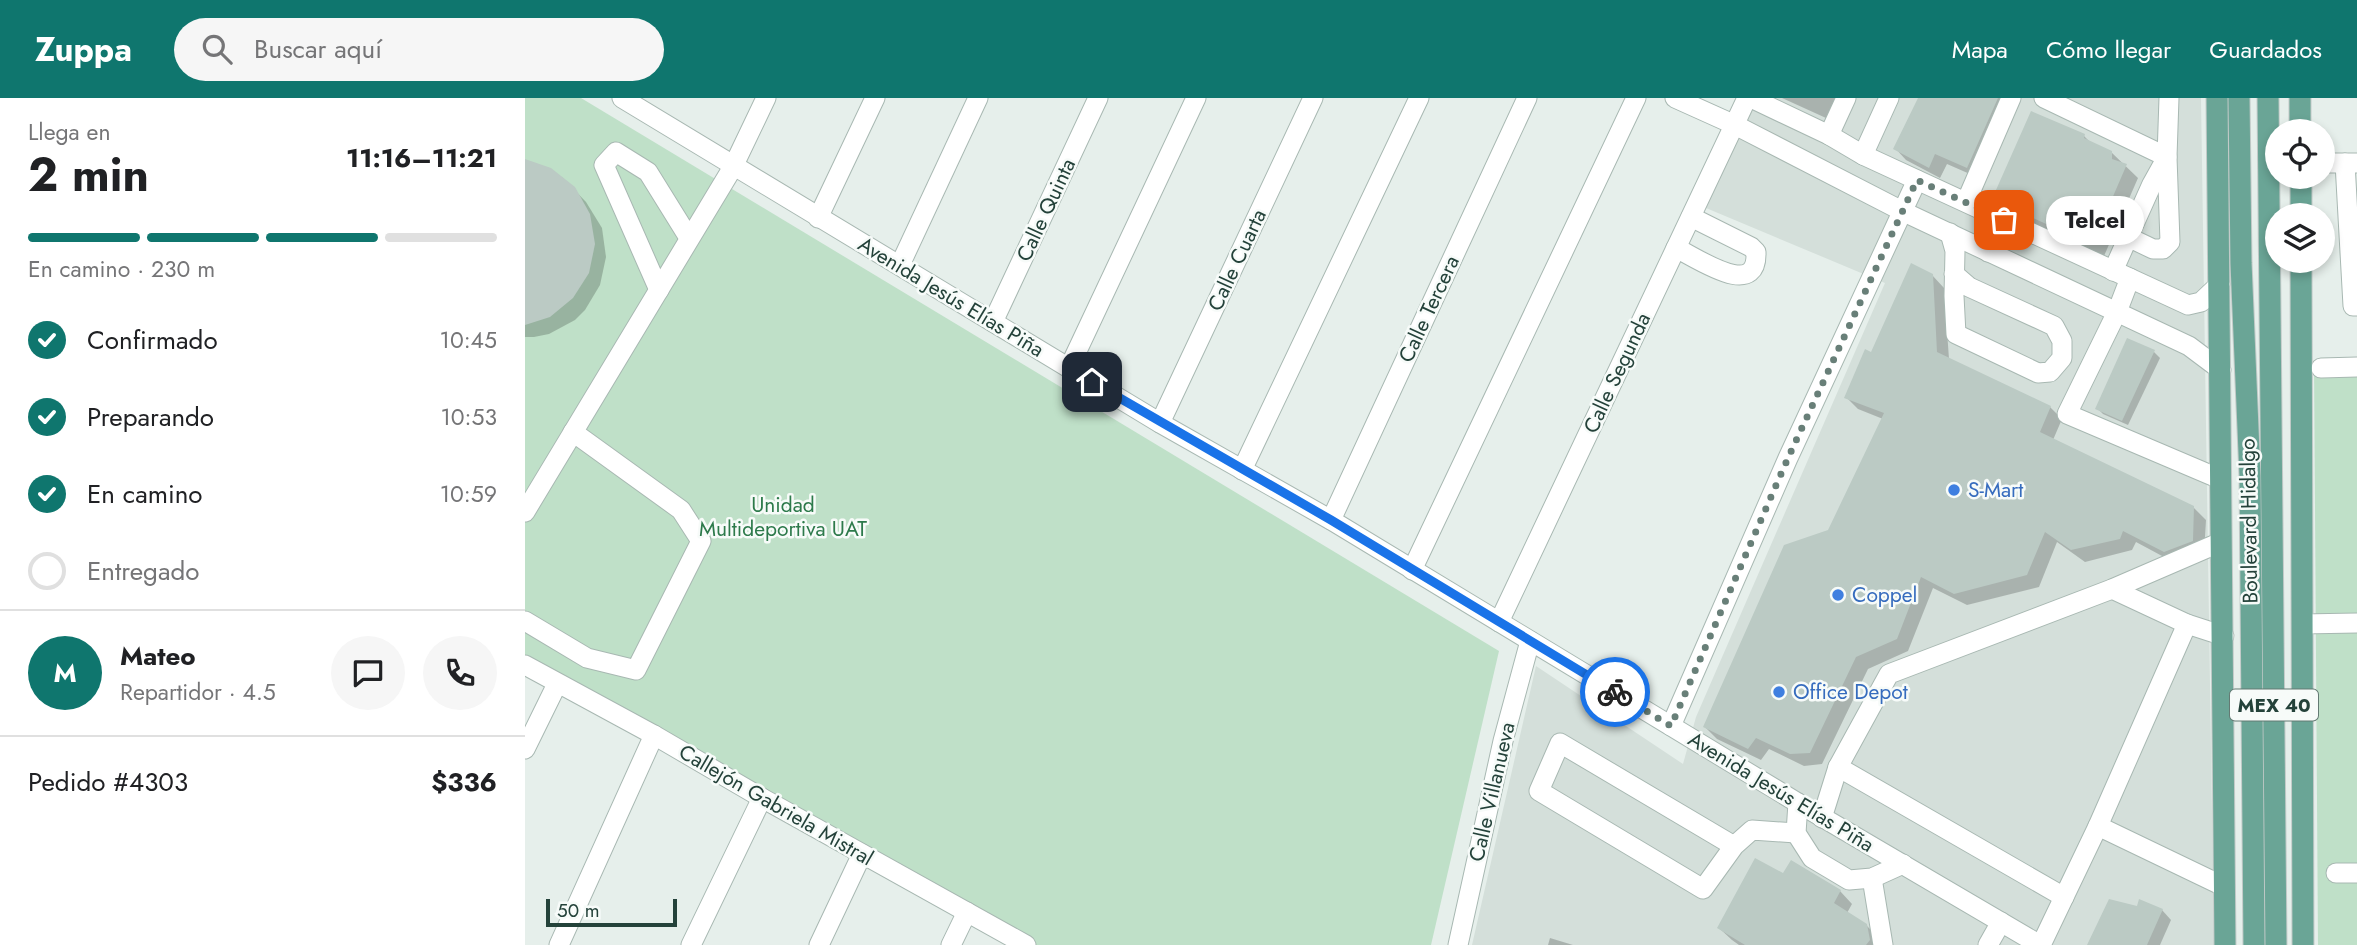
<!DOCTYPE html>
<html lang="es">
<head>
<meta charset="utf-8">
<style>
	:root { --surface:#fff; --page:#f6f6f6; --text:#202124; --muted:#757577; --line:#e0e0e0; --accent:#0f766e }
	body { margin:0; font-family:Jost,sans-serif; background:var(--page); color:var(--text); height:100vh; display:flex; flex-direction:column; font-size:26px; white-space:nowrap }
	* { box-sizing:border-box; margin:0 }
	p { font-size:23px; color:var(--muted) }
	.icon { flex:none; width:38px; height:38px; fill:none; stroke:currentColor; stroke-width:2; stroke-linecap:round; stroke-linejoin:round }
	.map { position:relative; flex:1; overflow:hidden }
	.sheet { display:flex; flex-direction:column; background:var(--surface); width:525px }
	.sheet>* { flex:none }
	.buttons { position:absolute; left:1740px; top:21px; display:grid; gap:14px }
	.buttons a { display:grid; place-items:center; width:70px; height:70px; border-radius:50%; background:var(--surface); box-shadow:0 4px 10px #0003; font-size:35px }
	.scale { position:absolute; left:21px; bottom:18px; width:131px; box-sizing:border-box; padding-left:7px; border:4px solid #24423a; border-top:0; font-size:19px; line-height:24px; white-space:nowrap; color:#24423a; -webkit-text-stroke:5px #f7fbf9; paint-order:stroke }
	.pin { position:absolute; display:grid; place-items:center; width:60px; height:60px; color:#fff; margin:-30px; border-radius:14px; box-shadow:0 4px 10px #0006 }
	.courier { position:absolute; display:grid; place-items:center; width:70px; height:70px; margin:-35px; border:5px solid #1a73e8; border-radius:50%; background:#fff; color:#222; box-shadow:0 2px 9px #0007 }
	.bubble { position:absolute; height:49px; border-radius:24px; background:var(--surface); box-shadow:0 4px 10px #0003; font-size:23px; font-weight:700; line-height:49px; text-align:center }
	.overview em { font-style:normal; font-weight:700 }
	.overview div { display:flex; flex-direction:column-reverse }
	.overview { display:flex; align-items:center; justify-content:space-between; height:119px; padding:0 28px }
	h1 { font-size:46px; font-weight:700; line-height:52px }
	.bar { display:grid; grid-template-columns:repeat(4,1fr); gap:10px 7px; align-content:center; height:84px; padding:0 28px }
	.bar i { height:9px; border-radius:5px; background:var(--line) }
	.bar .active { background:var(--accent) }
	.bar p { grid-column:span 4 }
	.line { display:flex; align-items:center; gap:18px; padding:0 28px; border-top:2px solid var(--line) }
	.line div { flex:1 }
	.round { display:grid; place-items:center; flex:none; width:74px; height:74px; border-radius:37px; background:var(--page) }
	ol { padding:0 28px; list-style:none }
	li { display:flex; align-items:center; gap:21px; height:77px }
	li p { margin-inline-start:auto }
	li .icon { padding:7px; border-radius:50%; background:var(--accent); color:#fff; stroke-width:4 }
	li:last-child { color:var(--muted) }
	li i { width:38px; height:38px; border:4px solid var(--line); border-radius:50% }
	header { display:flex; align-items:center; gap:42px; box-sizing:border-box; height:98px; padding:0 35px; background:var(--accent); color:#fff }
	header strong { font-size:33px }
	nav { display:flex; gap:38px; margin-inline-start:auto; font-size:24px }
	.search { width:490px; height:63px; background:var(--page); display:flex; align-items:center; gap:18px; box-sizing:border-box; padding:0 24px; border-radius:38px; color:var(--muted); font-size:26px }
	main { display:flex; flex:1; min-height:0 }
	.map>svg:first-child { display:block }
	.built { fill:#d4dfda }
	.green { fill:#bfe0c8 }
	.shadow { fill:#0003 }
	.building { fill:#bbcac4 }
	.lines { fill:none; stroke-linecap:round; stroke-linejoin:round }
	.minor-casing { stroke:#a8b8b2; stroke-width:21 }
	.major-casing { stroke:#c2cac8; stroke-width:23 }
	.minor { stroke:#fff; stroke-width:19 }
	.major { stroke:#6aa596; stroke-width:21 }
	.done { stroke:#687f78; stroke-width:7; stroke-dasharray:0 12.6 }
	.route { stroke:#1a73e8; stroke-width:9 }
	.shop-dot { fill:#3f7fe0; stroke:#f7fbf9; stroke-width:2.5 }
	.labels { text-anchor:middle; stroke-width:5; stroke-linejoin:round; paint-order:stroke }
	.shield { fill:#f7fbf9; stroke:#637a73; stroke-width:2 }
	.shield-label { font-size:19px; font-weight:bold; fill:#24423a }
	.street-label { font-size:21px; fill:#24423a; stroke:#f7fbf9 }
	.shop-label { font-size:21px; fill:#366cbe; stroke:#f7fbf9; text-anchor:start }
	.park-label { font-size:21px; fill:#2d7a4b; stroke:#f7fbf9 }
</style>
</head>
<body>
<header>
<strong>Zuppa</strong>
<div class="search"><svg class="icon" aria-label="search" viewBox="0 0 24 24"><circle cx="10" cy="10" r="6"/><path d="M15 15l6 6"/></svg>Buscar aquí</div>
<nav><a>Mapa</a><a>Cómo llegar</a><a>Guardados</a></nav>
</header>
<main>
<section class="sheet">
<div class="overview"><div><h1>2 min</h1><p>Llega en</p></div><em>11:16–11:21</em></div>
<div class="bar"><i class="active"></i><i class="active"></i><i class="active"></i><i></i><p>En camino · 230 m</p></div>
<ol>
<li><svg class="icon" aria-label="check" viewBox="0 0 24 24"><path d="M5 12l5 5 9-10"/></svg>Confirmado<p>10:45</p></li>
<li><svg class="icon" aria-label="check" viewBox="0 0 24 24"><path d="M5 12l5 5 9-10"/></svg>Preparando<p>10:53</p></li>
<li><svg class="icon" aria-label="check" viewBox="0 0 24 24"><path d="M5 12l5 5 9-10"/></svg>En camino<p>10:59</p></li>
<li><i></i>Entregado</li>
</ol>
<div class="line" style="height:126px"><b class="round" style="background:var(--accent);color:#fff">M</b><div><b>Mateo</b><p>Repartidor · 4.5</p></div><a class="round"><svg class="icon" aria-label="chat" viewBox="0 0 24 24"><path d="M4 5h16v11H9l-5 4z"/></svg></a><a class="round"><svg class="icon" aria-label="phone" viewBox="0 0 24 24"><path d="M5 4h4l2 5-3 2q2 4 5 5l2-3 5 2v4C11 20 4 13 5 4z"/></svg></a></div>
<div class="line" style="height:91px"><div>Pedido #4303</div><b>$336</b></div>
</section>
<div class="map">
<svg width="1832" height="847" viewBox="0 0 1832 847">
	<rect width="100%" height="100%" fill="#e6efeb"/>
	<path class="built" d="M1213 0H1676L1689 847H947L1011 568 1158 666 1171 619 1360 185 1181 110Z"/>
	<g class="green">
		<path d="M0 0H56L974 553 906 847H505L0 566Z"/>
		<path d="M1789 263H1832V847H1793Z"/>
	</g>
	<g class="shadow">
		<path d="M1257 0H1311L1301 20Z"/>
		<path d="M1395 0H1476L1454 80 1422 66 1415 80 1381 62 1370 50Z"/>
		<path d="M1559 38 1566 45 1586 54 1613 80 1579 158 1481 113 1469 101Z"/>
		<path d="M0 64 38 80 61 104 77 130 81 159 75 187 60 212 50 222 24 236 9 239H0Z"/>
		<path d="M1407 177 1419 190 1424 261 1525 309 1537 321 1528 342 1668 409 1681 422 1679 455 1652 466 1611 444 1607 452 1560 464 1532 444 1514 489 1442 507 1408 490 1383 553 1343 571 1297 666 1279 668 1244 651 1236 662 1192 641 1180 629 1304 433 1358 321 1333 311 1321 299 1347 256Z"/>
		<path d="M1603 242 1629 254 1635 260 1603 327 1578 316 1572 310Z"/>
		<path d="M1259 777 1315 793 1327 806 1322 815 1341 827 1354 840 1355 847H1214L1207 842 1194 830Z"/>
		<path d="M1614 810 1637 812 1646 822 1635 847H1564Z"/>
		<path d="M1025 840 1048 847H1023Z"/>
	</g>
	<g class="building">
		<path d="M1393 0H1473L1442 70 1410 56 1404 70 1368 51Z"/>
		<path d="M1506 13 1560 36 1559 40 1587 53V61L1602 66 1567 147 1467 101Z"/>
		<path d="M0 61 26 70 50 89 65 116 70 146 64 175 48 200 25 219 0 227Z"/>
		<path d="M1386 165 1408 176 1412 254 1526 308 1515 334 1669 408 1668 443 1639 454 1598 433 1595 441 1546 452 1520 434 1502 477 1429 496 1396 479 1372 541 1331 559 1285 655 1265 656 1231 640 1223 651 1178 629 1259 447 1303 432 1359 315 1319 300 1340 251 1346 254Z"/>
		<path d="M1602 240 1630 252 1597 323 1570 311Z"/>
		<path d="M1230 760 1258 775 1266 762 1316 792 1309 805 1342 826 1345 842 1341 847H1220L1192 830Z"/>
		<path d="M1584 801 1612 808 1614 801 1638 811 1622 847H1562Z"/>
	</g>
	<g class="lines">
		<g class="minor-casing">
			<g id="minor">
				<path d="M97 0 635 325 806 422 1273 705 1515 847"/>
				<path d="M1150 0 1210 27 1379 114 1664 248 1696 272"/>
				<path d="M1226 0 1304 37 1338 57 1663 207 1676 204 1695 186"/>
				<path d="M1519 0 1642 59 1645 144 1638 151H1628L1603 139"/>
				<path d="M1304 37 1321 0"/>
				<path d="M1338 57 1364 0"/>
				<path d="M1797 65H1831"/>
				<path d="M1820 65 1828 208H1832"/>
				<path d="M1441 104 1486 0"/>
				<path d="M293 120 350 0"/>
				<path d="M1425 135 1430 153 1429 198 1431 236 1513 275 1525 274 1537 260V243L1529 228 1444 189 1429 176"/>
				<path d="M1151 150C1172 160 1233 203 1231 154L1226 149 1166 119"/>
				<path d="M1463 154 1479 122"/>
				<path d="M375 167 453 0"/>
				<path d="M1588 173 1627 86 1642 59 1644 0"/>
				<path d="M1605 180 1592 214 1542 316 1695 381"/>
				<path d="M134 192 79 67 91 54 123 74 164 140"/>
				<path d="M468 224 573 0"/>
				<path d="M544 270 671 0"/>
				<path d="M1796 270 1832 269"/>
				<path d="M635 325 788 0"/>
				<path d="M717 372 894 0"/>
				<path d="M0 414 208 69 241 0"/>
				<path d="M806 422 1002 0"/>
				<path d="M887 472 1111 0"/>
				<path d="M1587 491 1662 526 1699 538"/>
				<path d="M0 523 62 560 111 572 176 443 156 412 48 334"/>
				<path d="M974 524 1222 0"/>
				<path d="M1777 526 1832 525"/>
				<path d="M0 567 129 637 237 700 501 847"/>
				<path d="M1146 628 1263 360 1392 82"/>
				<path d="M0 651 32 586"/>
				<path d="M1313 669 1539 799"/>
				<path d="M1273 705 1271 735 1287 760 1324 782 1347 780 1378 766"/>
				<path d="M1297 720 1313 669 1364 576 1587 491 1696 444"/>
				<path d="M1573 728 1662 526"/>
				<path d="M1209 748 1035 645 1014 693 1178 791 1209 748 1227 732 1271 735"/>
				<path d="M1811 775H1832"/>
				<path d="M1347 780 1358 847"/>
				<path d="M34 847 129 637"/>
				<path d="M166 847 237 700"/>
				<path d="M294 847 337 756"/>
				<path d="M426 847 442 814"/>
				<path d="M933 847 978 643 1005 543"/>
				<path d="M1463 847 1476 824"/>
				<path d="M1516 847 1573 728 1700 789"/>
			</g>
		</g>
		<g class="major-casing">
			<g id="major">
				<path d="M1692 0 1700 847"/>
				<path d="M1714 0 1716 165 1725 378 1729 847"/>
				<path d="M1743 0 1751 847"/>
				<path d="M1775 0V33"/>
				<path d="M1776 79V117"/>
				<path d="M1776 163 1778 847"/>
			</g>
		</g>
		<use href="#minor" class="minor"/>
		<use href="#major" class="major"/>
	</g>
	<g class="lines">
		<path class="done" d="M1090 594 1146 628 1263 360 1392 82 1479 122"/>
		<path class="route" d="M567 284 806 422 1090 594"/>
	</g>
	<g class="shop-dot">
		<circle cx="1429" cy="392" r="7"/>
		<circle cx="1313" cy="497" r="7"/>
		<circle cx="1254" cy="594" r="7"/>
	</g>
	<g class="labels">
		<rect class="shield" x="1705" y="591.5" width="88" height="31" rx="5"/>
		<g class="shield-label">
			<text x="1749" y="614">MEX 40</text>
		</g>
		<g class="street-label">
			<text transform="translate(521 112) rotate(-65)" y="7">Calle Quinta</text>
			<text transform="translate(712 162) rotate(-65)" y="7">Calle Cuarta</text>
			<text transform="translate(426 199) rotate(31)" y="7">Avenida Jesús Elías Piña</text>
			<text transform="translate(904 211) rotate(-65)" y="7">Calle Tercera</text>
			<text transform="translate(1092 275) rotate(-65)" y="7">Calle Segunda</text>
			<text transform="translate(1724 423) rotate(-91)" y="7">Boulevard Hidalgo</text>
			<text transform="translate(967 694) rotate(-77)" y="7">Calle Villanueva</text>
			<text transform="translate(1256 694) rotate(31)" y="7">Avenida Jesús Elías Piña</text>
			<text transform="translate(251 707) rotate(30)" y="7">Callejón Gabriela Mistral</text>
		</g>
		<g class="shop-label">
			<text x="1443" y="399">S-Mart</text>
			<text x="1327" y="504">Coppel</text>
			<text x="1268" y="601">Office Depot</text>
		</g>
		<g class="park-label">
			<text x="258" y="414">Unidad<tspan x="258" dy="24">Multideportiva UAT</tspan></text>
		</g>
	</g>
</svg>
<div class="buttons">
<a><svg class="icon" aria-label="locate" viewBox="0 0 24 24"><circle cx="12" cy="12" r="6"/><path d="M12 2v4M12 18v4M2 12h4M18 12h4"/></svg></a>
<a><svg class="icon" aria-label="layers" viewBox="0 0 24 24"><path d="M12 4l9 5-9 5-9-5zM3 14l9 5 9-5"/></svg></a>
</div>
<div class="scale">50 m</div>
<div class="pin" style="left:1479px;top:122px;background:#ea580c"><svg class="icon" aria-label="bag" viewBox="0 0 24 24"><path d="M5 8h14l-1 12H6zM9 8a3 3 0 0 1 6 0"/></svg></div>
<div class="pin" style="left:567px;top:284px;background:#1f2937"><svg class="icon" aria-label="home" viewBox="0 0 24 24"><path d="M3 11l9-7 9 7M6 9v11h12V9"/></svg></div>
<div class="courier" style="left:1090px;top:594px"><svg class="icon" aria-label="bike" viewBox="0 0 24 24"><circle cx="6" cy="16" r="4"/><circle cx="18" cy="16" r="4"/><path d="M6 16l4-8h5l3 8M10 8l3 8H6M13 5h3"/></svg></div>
<div class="bubble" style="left:1521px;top:98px;width:98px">Telcel</div>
</div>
</main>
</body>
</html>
